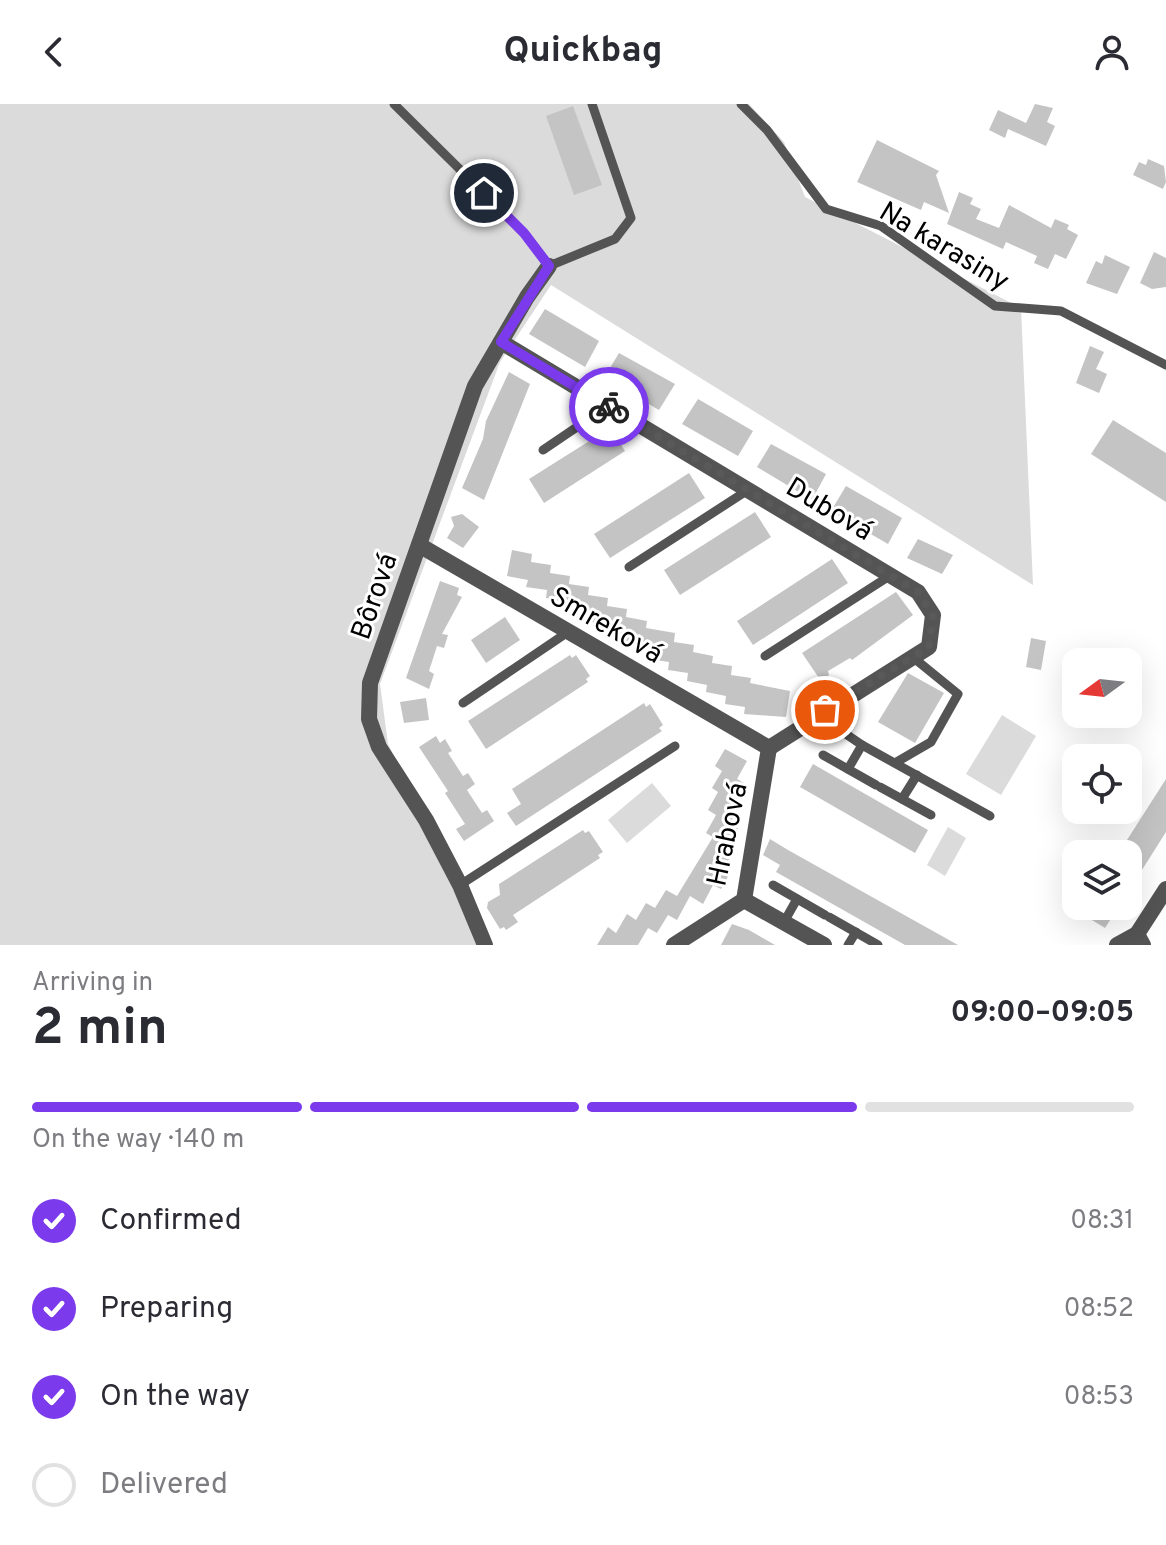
<!DOCTYPE html>
<html lang="en">
<head>
<meta charset="utf-8">
<style>
	:root { --surface:#fff; --page:#f7f7f7; --text:#2b2b33; --muted:#7c7c81; --line:#e1e1e2; --accent:#7c3aed }
	body { margin:0; font-family:Overpass,sans-serif; background:var(--page); color:var(--text); height:100vh; display:flex; flex-direction:column; font-size:30px; white-space:nowrap }
	* { box-sizing:border-box; margin:0 }
	p { font-size:26px; color:var(--muted) }
	.icon { flex:none; width:44px; height:44px; fill:none; stroke:currentColor; stroke-width:2; stroke-linecap:round; stroke-linejoin:round }
	.map { position:relative; height:841px; overflow:hidden }
	.sheet { display:flex; flex-direction:column; background:var(--surface); flex:1 }
	.sheet>* { flex:none }
	.needle { width:52px; rotate:255deg }
	.buttons { position:absolute; left:1062px; top:544px; display:grid; gap:16px }
	.buttons a { display:grid; place-items:center; width:80px; height:80px; border-radius:16px; background:var(--surface); box-shadow:0 8px 32px #0002; font-size:40px }
	.pin { position:absolute; display:grid; place-items:center; width:68px; height:68px; color:#fff; margin:-34px; border:4px solid #fff; border-radius:50%; box-shadow:0 2px 8px #0007 }
	.courier { position:absolute; display:grid; place-items:center; width:80px; height:80px; margin:-40px; border:6px solid #7c3aed; border-radius:50%; background:#fff; color:#222; box-shadow:0 2px 10px #0007 }
	.head em { font-style:normal; font-weight:700 }
	.head div { display:flex; flex-direction:column-reverse }
	.head { display:flex; align-items:center; justify-content:space-between; height:136px; padding:0 32px }
	h1 { font-size:52px; font-weight:700; line-height:60px }
	.bar { display:grid; grid-template-columns:repeat(4,1fr); gap:12px 8px; align-content:center; height:96px; padding:0 32px }
	.bar i { height:10px; border-radius:6px; background:var(--line) }
	.bar .on { background:var(--accent) }
	.bar p { grid-column:span 4 }
	ol { padding:0 32px; list-style:none }
	li { display:flex; align-items:center; gap:24px; height:88px }
	li p { margin-inline-start:auto }
	li .icon { padding:8px; border-radius:50%; background:var(--accent); color:#fff; stroke-width:4 }
	li:last-child { color:var(--muted) }
	li i { width:44px; height:44px; border:4px solid var(--line); border-radius:50% }
	header { display:flex; justify-content:space-between; align-items:center; height:104px; padding:0 32px; background:var(--surface); font-size:36px; font-weight:700 }
	.map>svg:first-child { display:block }
	.green { fill:#dbdbdb }
	.building { fill:#c4c4c4 }
	.lines { fill:none; stroke-linecap:round; stroke-linejoin:round }
	.service { stroke:#545454; stroke-width:9 }
	.minor { stroke:#545454; stroke-width:16 }
	.done { stroke:#595959; stroke-width:8; stroke-dasharray:0 14.4 }
	.route { stroke:#7c3aed; stroke-width:10 }
	.labels { text-anchor:middle; stroke-width:6; stroke-linejoin:round; paint-order:stroke }
	.street-label { font-size:28px; fill:#000; stroke:#fff }
</style>
</head>
<body>
<header><svg class="icon" aria-label="back" viewBox="0 0 24 24"><path d="M15 5l-7 7 7 7"/></svg>Quickbag<svg class="icon" aria-label="person" viewBox="0 0 24 24"><circle cx="12" cy="8" r="4"/><path d="M4 21q1-7 8-7t8 7"/></svg></header>
<div class="map">
<svg width="1166" height="841" viewBox="0 0 1166 841">
	<rect width="100%" height="100%" fill="#fff"/>
	<g class="green">
		<path d="M0 0H749L784 38 805 93 1021 204 1033 481 551 181 500 258 380 580 388 640 455 775 483 841H0Z"/>
		<path d="M1002 611 1036 632 1001 691 966 670Z"/>
		<path d="M652 679 671 702 627 739 608 716Z"/>
		<path d="M948 723 966 734 945 772 927 761Z"/>
	</g>
	<g class="building">
		<path d="M1035 0 1053 4 1047 18 1055 22 1046 42 1008 25 1005 34 989 26 998 6 1026 19Z"/>
		<path d="M573 2 602 81 574 91 546 12Z"/>
		<path d="M877 36 939 67 936 71 949 109 924 98 921 106 857 78Z"/>
		<path d="M1148 55 1164 62 1166 78 1163 85 1133 71 1139 58 1146 61Z"/>
		<path d="M959 88 973 94 970 100 981 105 976 115 999 124 1009 101 1051 124 1055 115 1069 121 1067 125 1078 131 1066 155 1055 150 1048 165 1034 159 1037 152 1006 138 1003 145 947 120Z"/>
		<path d="M1154 148 1166 154V183L1152 185 1140 179Z"/>
		<path d="M1105 151 1130 163 1117 190 1086 179 1096 157 1102 160Z"/>
		<path d="M545 205 599 237 585 263 529 230Z"/>
		<path d="M1090 242 1104 248 1096 265 1107 270 1099 289 1076 279Z"/>
		<path d="M619 249 675 280 659 306 604 274Z"/>
		<path d="M509 268 530 280 484 396 462 384 483 335 486 317Z"/>
		<path d="M698 295 753 327 738 352 682 320Z"/>
		<path d="M1113 316 1166 349V398L1091 350Z"/>
		<path d="M610 324 625 347 544 399 529 375Z"/>
		<path d="M771 340 826 370 812 396 757 363Z"/>
		<path d="M689 369 705 394 610 454 594 430Z"/>
		<path d="M846 382 902 414 888 440 831 407Z"/>
		<path d="M755 408 771 433 680 491 664 466Z"/>
		<path d="M462 410 479 423 463 444 447 434 454 422 451 413Z"/>
		<path d="M918 435 953 451 942 470 907 454Z"/>
		<path d="M512 446 532 450 531 458 551 461 550 469 570 472 569 480 589 483 588 491 608 494 607 502 627 505 626 513 647 517 646 524 675 529 674 538 694 541 693 548 713 552 712 559 732 562 731 571 751 574 750 579 790 587 786 613 744 610 745 603 725 600 726 592 706 588 707 581 687 577 688 569 668 566 669 558 649 555 651 544 621 539 623 531 603 528 604 520 583 517 585 509 565 506 566 498 546 494 547 486 526 483 528 476 507 472Z"/>
		<path d="M832 455 848 479 753 541 737 517Z"/>
		<path d="M440 477 459 484 457 491 462 493 442 530 448 531 444 544 437 542 429 567 434 570 429 585 406 574Z"/>
		<path d="M896 488 913 511 852 556 850 554 828 567 829 571 821 577 802 549Z"/>
		<path d="M505 513 520 536 486 559 471 536Z"/>
		<path d="M1031 534 1046 537 1041 566 1026 563Z"/>
		<path d="M570 551 572 554 576 551 590 572 586 575 588 578 486 645 468 617Z"/>
		<path d="M908 569 944 589 915 639 878 618Z"/>
		<path d="M426 594 429 616 404 619 400 598Z"/>
		<path d="M644 599 646 603 650 600 663 621 659 624 662 627 516 722 507 709 521 700 512 685Z"/>
		<path d="M436 632 440 639 445 635 452 647 448 649 463 672 468 669 475 680 467 686 482 709 487 706 494 717 464 737 456 725 465 720 445 689 448 687 419 643Z"/>
		<path d="M725 645 747 657 737 675 744 679 734 697 740 701 730 719 738 724 728 742 735 746 724 763 731 767 721 785 713 781 703 800 690 792 677 816 668 811 657 829 648 824 638 841H597L608 823 616 829 627 810 636 816 646 799 655 804 666 786 677 792 713 733 706 729 716 711 708 706 718 688 712 684 722 667 715 662Z"/>
		<path d="M813 660 928 726 915 749 800 683Z"/>
		<path d="M1166 675V728L1128 788V750H1118Z"/>
		<path d="M583 726 585 729 589 727 603 748 598 751 600 754 513 811 518 818 506 826 504 823 500 825 487 804 488 798 500 791 499 780Z"/>
		<path d="M770 735 788 746 958 841H905L776 768 780 761 763 751Z"/>
		<path d="M1069 802H1119L1105 824Z"/>
		<path d="M732 820 749 826 775 841H721Z"/>
	</g>
	<g class="lines">
		<g class="service">
			<path d="M394 0 524 129 549 162 615 135 631 114 592 0"/>
			<path d="M741 0 767 26 826 105 881 122 995 202 1061 207 1166 261"/>
			<path d="M543 346 608 302"/>
			<path d="M629 463 748 386"/>
			<path d="M765 552 891 471"/>
			<path d="M463 599 568 528"/>
			<path d="M818 611 862 641 990 712"/>
			<path d="M823 651 876 681"/>
			<path d="M895 659 931 638 958 590 915 555"/>
			<path d="M848 665 862 641"/>
			<path d="M880 683 931 711"/>
			<path d="M902 695 917 671"/>
			<path d="M460 781 675 642"/>
			<path d="M773 781 825 811"/>
			<path d="M829 813 878 841"/>
			<path d="M784 818 797 795"/>
			<path d="M848 841 856 828"/>
		</g>
		<g class="minor">
			<path d="M501 238 918 488 933 511 929 543 769 644"/>
			<path d="M419 441 769 644"/>
			<path d="M744 796 824 841"/>
			<path d="M1137 830 1166 785"/>
			<path d="M485 841 460 781 426 716 379 643 369 615 370 579 475 282 527 193 549 162"/>
			<path d="M674 841 744 796 769 644"/>
			<path d="M1117 841 1137 830 1143 841"/>
		</g>
	</g>
	<g class="lines">
		<path class="done" d="M609 303 918 488 933 511 929 543 825 606"/>
		<path class="route" d="M484 89 524 129 549 162 501 238 609 303"/>
	</g>
	<g class="labels">
		<g class="street-label">
			<text transform="translate(945 141) rotate(31)" y="10">Na karasiny</text>
			<text transform="translate(830 404) rotate(31)" y="10">Dubová</text>
			<text transform="translate(373 492) rotate(-71)" y="10">Bôrová</text>
			<text transform="translate(607 520) rotate(30)" y="10">Smreková</text>
			<text transform="translate(726 730) rotate(-78)" y="10">Hrabová</text>
		</g>
	</g>
</svg>
<div class="buttons">
<a><svg class="needle" viewBox="-14 -14 28 28"><path d="M0-13l5 13h-10z" fill="#e53935"/><path d="M0 13l5-13h-10z" fill="#7c7c81"/></svg></a>
<a><svg class="icon" aria-label="locate" viewBox="0 0 24 24"><circle cx="12" cy="12" r="6"/><path d="M12 2v4M12 18v4M2 12h4M18 12h4"/></svg></a>
<a><svg class="icon" aria-label="layers" viewBox="0 0 24 24"><path d="M12 4l9 5-9 5-9-5zM3 14l9 5 9-5"/></svg></a>
</div>
<div class="pin" style="left:825px;top:606px;background:#ea580c"><svg class="icon" aria-label="bag" viewBox="0 0 24 24"><path d="M5 8h14l-1 12H6zM9 8a3 3 0 0 1 6 0"/></svg></div>
<div class="pin" style="left:484px;top:89px;background:#1f2937"><svg class="icon" aria-label="home" viewBox="0 0 24 24"><path d="M3 11l9-7 9 7M6 9v11h12V9"/></svg></div>
<div class="courier" style="left:609px;top:303px"><svg class="icon" aria-label="bike" viewBox="0 0 24 24"><circle cx="6" cy="16" r="4"/><circle cx="18" cy="16" r="4"/><path d="M6 16l4-8h5l3 8M10 8l3 8H6M13 5h3"/></svg></div>
</div>
<section class="sheet">
<div class="head"><div><h1>2 min</h1><p>Arriving in</p></div><em>09:00–09:05</em></div>
<div class="bar"><i class="on"></i><i class="on"></i><i class="on"></i><i></i><p>On the way · 140 m</p></div>
<ol>
<li><svg class="icon" aria-label="check" viewBox="0 0 24 24"><path d="M5 12l5 5 9-10"/></svg>Confirmed<p>08:31</p></li>
<li><svg class="icon" aria-label="check" viewBox="0 0 24 24"><path d="M5 12l5 5 9-10"/></svg>Preparing<p>08:52</p></li>
<li><svg class="icon" aria-label="check" viewBox="0 0 24 24"><path d="M5 12l5 5 9-10"/></svg>On the way<p>08:53</p></li>
<li><i></i>Delivered</li>
</ol>
</section>
</body>
</html>
